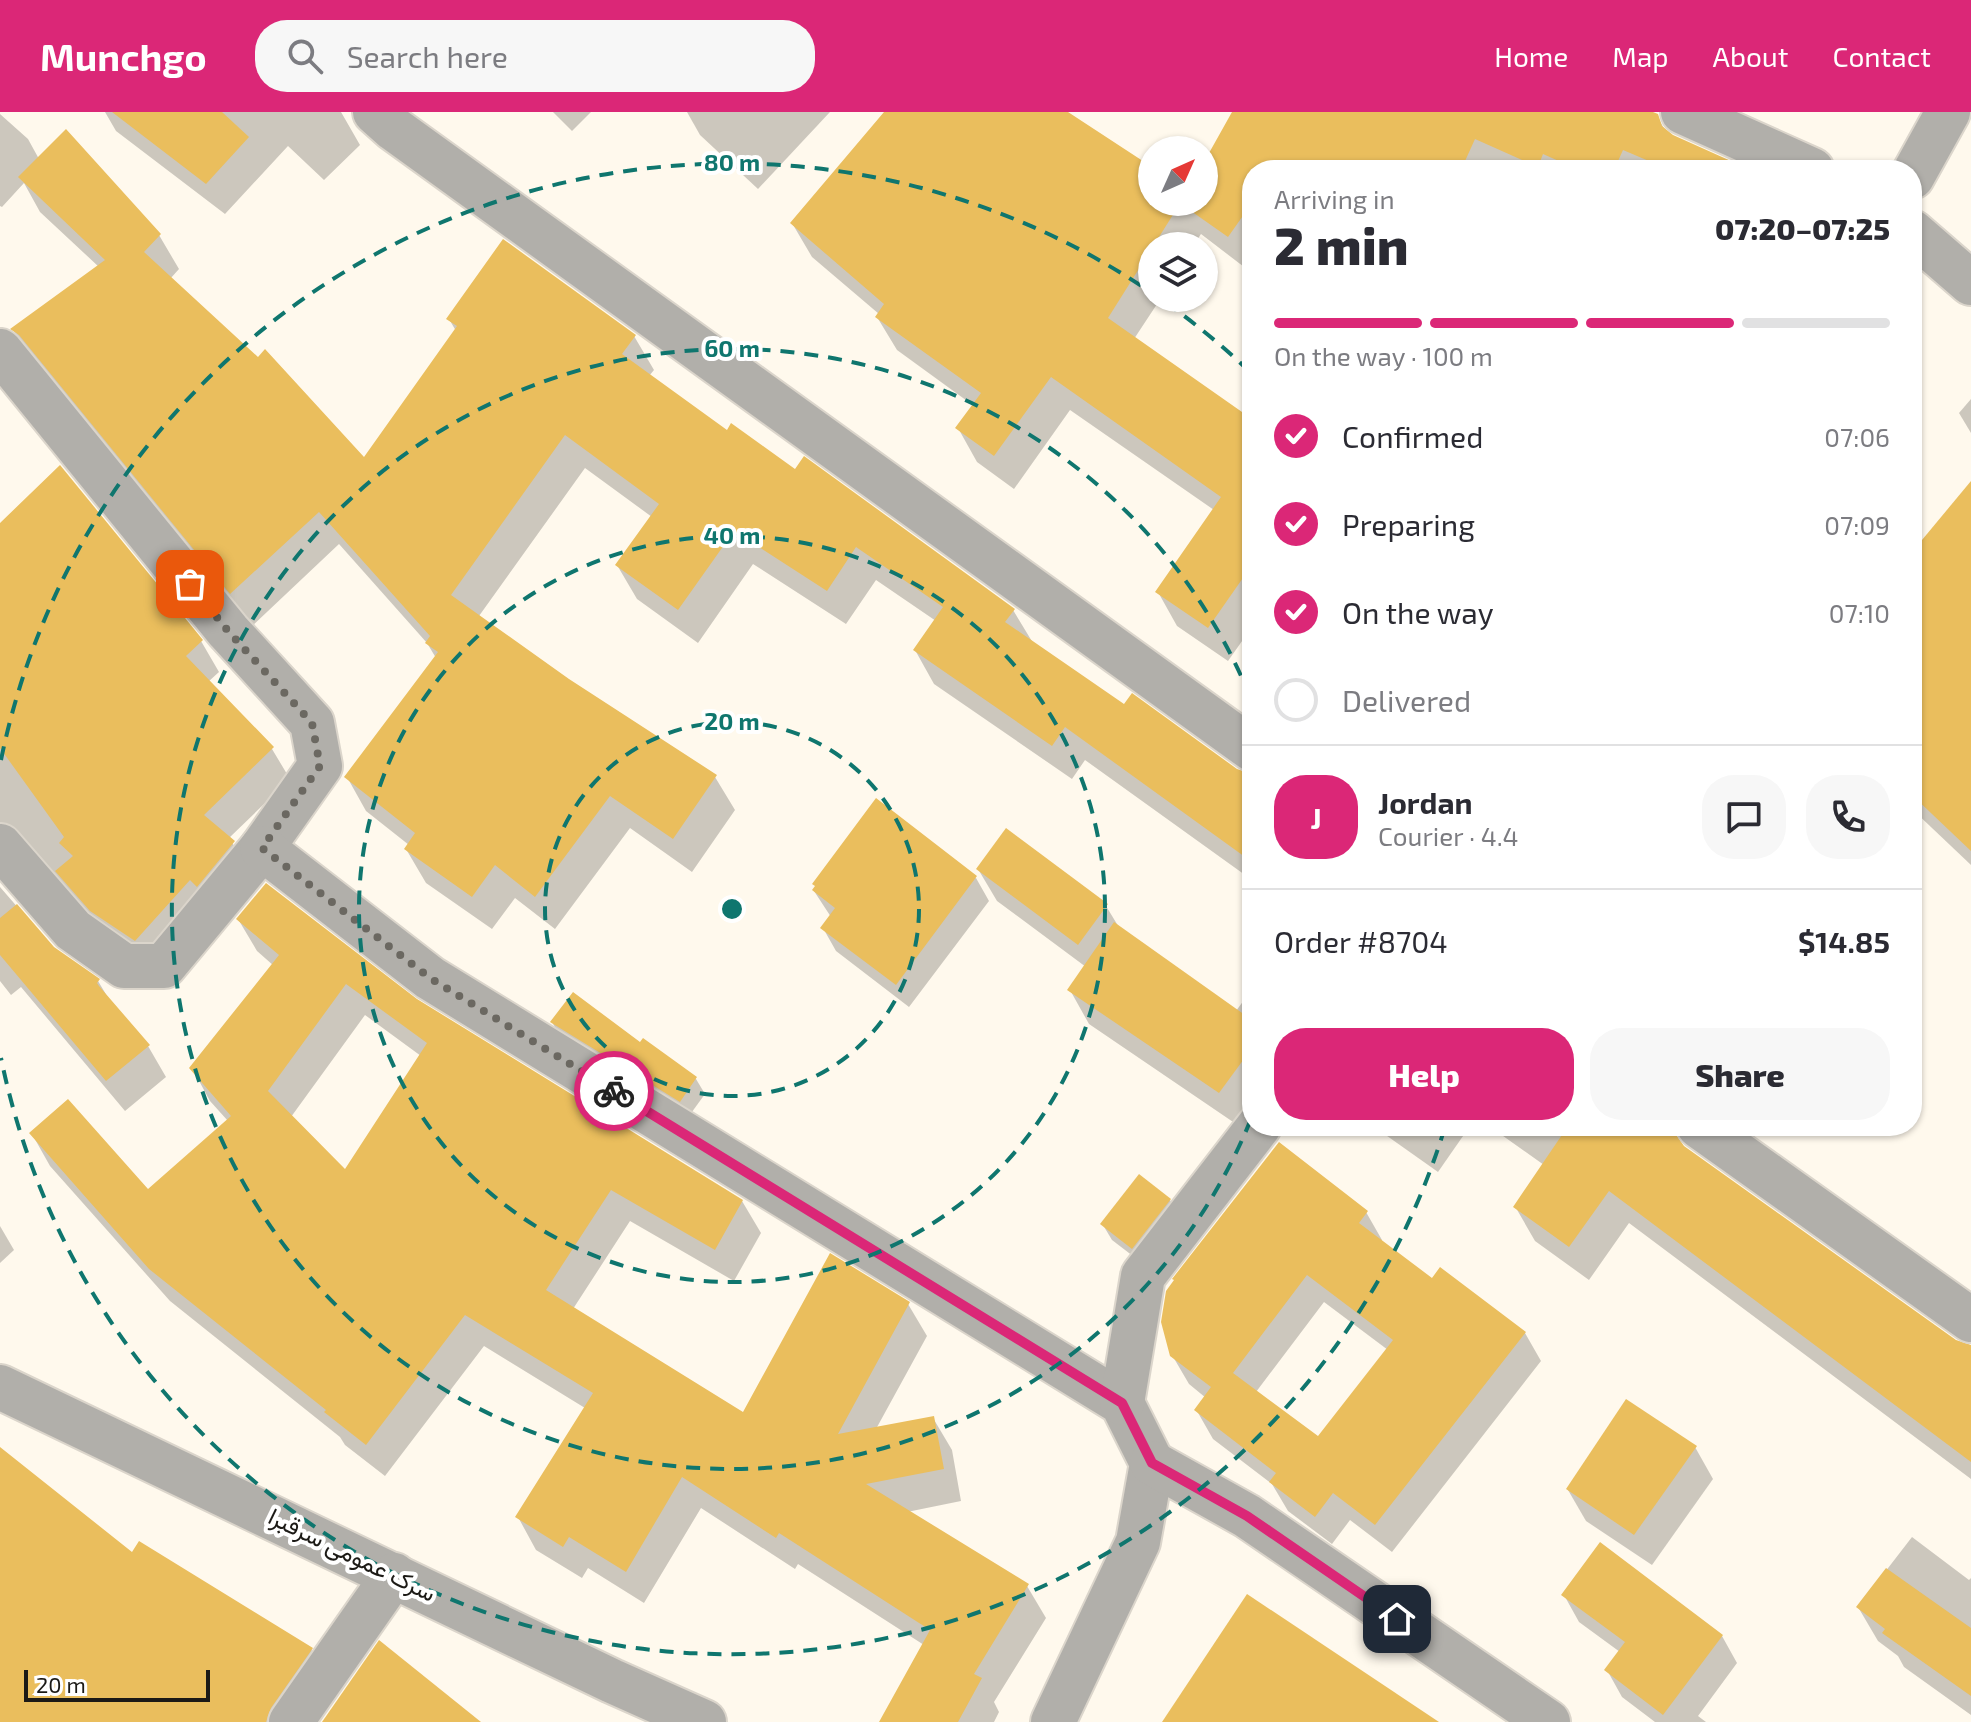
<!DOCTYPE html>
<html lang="en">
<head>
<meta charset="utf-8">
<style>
	:root { --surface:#fff; --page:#f7f7f7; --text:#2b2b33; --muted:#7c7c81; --line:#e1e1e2; --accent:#db2777 }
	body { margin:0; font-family:"Exo 2",Vazirmatn,sans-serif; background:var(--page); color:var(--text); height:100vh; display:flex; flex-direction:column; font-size:30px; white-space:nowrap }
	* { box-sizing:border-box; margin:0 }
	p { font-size:26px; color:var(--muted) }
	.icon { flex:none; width:44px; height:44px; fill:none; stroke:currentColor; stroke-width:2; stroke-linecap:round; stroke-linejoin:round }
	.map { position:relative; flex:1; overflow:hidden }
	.panel { position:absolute; left:1242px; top:48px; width:680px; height:976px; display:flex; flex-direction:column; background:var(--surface); border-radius:32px; box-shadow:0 2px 6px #0004 }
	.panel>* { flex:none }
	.needle { width:52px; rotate:45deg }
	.buttons { position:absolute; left:1138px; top:24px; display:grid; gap:16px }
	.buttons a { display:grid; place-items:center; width:80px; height:80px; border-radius:50%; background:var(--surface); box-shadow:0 2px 6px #0004; font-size:40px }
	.scale { position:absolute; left:24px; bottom:20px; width:186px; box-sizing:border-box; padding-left:8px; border:4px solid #1c1a16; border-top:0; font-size:22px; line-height:28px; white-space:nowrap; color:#1c1a16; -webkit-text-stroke:6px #fff; paint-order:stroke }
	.pin { position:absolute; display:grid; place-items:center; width:68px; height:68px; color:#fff; margin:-34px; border-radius:16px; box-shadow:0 4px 12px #0006 }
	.courier { position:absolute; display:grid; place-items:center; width:80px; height:80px; margin:-40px; border:6px solid #db2777; border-radius:50%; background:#fff; color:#222; box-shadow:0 2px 10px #0007 }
	.headline em { font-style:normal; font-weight:800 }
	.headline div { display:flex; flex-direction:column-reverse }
	.headline { display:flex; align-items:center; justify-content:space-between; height:136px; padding:0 32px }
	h1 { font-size:52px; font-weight:800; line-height:60px }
	.bar { display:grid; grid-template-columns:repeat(4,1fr); gap:12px 8px; align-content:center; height:96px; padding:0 32px }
	.bar i { height:10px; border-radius:6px; background:var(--line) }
	.bar .current { background:var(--accent) }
	.bar p { grid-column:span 4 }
	.line { display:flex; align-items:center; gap:20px; padding:0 32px; border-top:2px solid var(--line) }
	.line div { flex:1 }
	.round { display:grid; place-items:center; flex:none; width:84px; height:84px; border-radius:32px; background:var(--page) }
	ol { padding:0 32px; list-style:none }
	li { display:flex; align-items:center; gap:24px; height:88px }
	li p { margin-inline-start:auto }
	li .icon { padding:8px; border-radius:50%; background:var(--accent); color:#fff; stroke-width:4 }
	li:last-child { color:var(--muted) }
	li i { width:44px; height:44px; border:4px solid var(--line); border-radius:50% }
	.action { display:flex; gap:16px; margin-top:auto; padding:16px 32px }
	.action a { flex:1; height:92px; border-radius:32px; background:var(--accent); color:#fff; font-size:32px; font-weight:800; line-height:92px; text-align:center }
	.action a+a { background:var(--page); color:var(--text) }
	header { display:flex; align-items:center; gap:48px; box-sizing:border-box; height:112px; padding:0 40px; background:var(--accent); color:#fff }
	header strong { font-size:38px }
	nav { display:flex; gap:44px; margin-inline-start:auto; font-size:28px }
	.search { width:560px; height:72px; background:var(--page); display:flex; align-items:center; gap:20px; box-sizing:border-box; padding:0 28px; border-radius:32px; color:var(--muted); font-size:30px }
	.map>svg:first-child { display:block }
	.shadow { fill:#0003; fill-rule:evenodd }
	.building { fill:#eabe5d; fill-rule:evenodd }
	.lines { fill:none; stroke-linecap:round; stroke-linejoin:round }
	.minor-casing { stroke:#dbd5cb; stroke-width:48 }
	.minor { stroke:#b1afaa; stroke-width:44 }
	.done { stroke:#6b6861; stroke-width:8; stroke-dasharray:0 14.4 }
	.route { stroke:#db2777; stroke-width:10 }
	.ring { fill:none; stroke:#0f766e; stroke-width:4; stroke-dasharray:14 10 }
	.labels { text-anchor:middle; stroke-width:8; stroke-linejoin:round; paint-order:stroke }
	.street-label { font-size:24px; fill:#1c1a16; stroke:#fff }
	.centre { fill:#0f766e; stroke:#fff; stroke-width:4 }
	.ring-label { font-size:24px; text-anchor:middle; font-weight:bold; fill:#0f766e; stroke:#fff; stroke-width:8; stroke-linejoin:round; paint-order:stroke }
</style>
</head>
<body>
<header>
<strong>Munchgo</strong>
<div class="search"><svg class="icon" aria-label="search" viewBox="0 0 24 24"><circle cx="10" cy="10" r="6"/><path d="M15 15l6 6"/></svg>Search here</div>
<nav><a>Home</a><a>Map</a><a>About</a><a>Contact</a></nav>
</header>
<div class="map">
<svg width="1971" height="1610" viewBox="0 0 1971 1610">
	<rect width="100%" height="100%" fill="#fff9ed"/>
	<g class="shadow">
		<path d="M105 0H341L360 33 324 68 288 34 225 102 116 19Z"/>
		<path d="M553 0H591L572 19Z"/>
		<path d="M687 0H830L758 77 700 23Z"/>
		<path d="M886 0H1064L1152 57V90H1204V55L1234 0H1648L1657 4 1666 20 1741 58H1252V152L1248 158 1201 122 1193 134H1152V186H1161L1134 227 1252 310V526L1247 522 1228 549 1177 514 1158 480 1214 398 1070 298 1014 377 977 350 958 316 974 294 897 238 877 205 879 202 812 145 792 111Z"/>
		<path d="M0 2 28 27 39 47 159 123 179 157 170 167 364 348 456 219 449 207 634 224 654 258 649 264 727 321 795 360 1013 498 1033 531 1125 594 1237 659 1252 663V768L1085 648 1072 667 934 572 915 538 936 509 876 468 846 512 753 452 698 531 637 487 617 453 652 405 585 356 479 504 568 568 715 665 735 698 692 760 630 716 555 817 515 786 492 817 426 771 406 737 409 733 366 699 347 665 436 546 427 531 339 432 251 515 32 251 13 217 99 155 40 100 24 71 2 95 0 94Z"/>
		<path d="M1971 287V321L1959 301Z"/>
		<path d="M0 414 201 529 219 560 208 570 272 637 290 667 229 726 252 761 153 859 0 747Z"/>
		<path d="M1912 432 1971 466V753L1912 697Z"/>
		<path d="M978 757 1106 794 1120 817 1236 899 1252 877V996L1239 1014 1089 912 1070 878 1086 855 997 789Z"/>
		<path d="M976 766 989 789 909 895 836 839 823 816 831 805 814 779Z"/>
		<path d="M0 775 53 836 98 869 110 889 148 934 166 965 125 999 21 875 11 883 0 869Z"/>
		<path d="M238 807 416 889 742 1089 761 1121 734 1169 630 1109 573 1197 744 1303 908 1192 927 1224 876 1317 933 1306 952 1338 961 1389 907 1400 1027 1474 1046 1506 994 1590 999 1600 994 1610H882L924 1533 798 1452 795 1457 701 1396 644 1491 588 1456 582 1466 536 1438 518 1405 585 1296 484 1234 385 1364 345 1333 340 1325 170 1189 50 1054 32 1022 148 1080 228 1009 210 989 192 956 274 854 257 839ZM365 903 421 944 345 1060 291 1005Z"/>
		<path d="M1912 808 1917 818 1912 826Z"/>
		<path d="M552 910 640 933 696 967 705 982 689 1004 561 926Z"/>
		<path d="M1373 1014H1470L1438 1060Z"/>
		<path d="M1489 1014H1670L1683 1036 1956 1230 1971 1236V1367L1629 1111 1589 1168 1535 1129 1516 1096 1544 1053Z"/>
		<path d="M1170 1088 1179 1104 1142 1151 1112 1128 1103 1113Z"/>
		<path d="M1366 1100 1382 1128 1381 1131 1432 1169 1525 1221 1541 1249 1392 1440 1350 1408 1332 1432 1288 1399 1272 1372 1213 1327 1197 1299 1206 1286 1189 1272 1172 1243ZM1324 1190 1388 1238 1318 1326 1256 1280Z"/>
		<path d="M0 1114 14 1138 0 1151Z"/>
		<path d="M1695 1335 1713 1367 1652 1453 1586 1409 1568 1378Z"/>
		<path d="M1912 1425 1969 1468 1971 1466V1603L1904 1555 1898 1544 1878 1529 1858 1495Z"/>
		<path d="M1564 1483 1722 1524 1737 1551 1698 1604 1706 1610H1655L1622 1585 1607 1558 1620 1540 1579 1510Z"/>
		<path d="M311 1537 331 1571 304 1610H18Z"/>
	</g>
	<g class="building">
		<path d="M112 0H222L249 25 206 72Z"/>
		<path d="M884 0H1068L1152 55V90H1181L1108 206 1252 307V453L1208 516 1155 480 1221 385 1051 265 994 344 955 316 981 281 875 205 884 192 790 111Z"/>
		<path d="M1232 0H1653L1658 2 1662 14 1673 23 1751 58H1670L1623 38 1614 58H1579L1543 42 1538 55 1475 27 1461 58H1252V91L1228 125 1181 92 1182 90H1204V50Z"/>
		<path d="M66 17 161 122 144 140 258 245 265 237 364 345 457 214 446 207 503 127 636 223 622 242 727 318 731 311 795 357 804 344 1015 497 1005 510 1124 592 1132 581 1237 657 1252 662V750L1065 615 1052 634 913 538 943 495 856 435 827 479 734 419 678 498 615 453 659 392 565 323 451 483 569 567 717 663 673 727 610 684 535 785 495 753 472 785 404 737 415 721 344 665 438 540 425 531 430 524 319 400 230 482 19 223 10 217 105 148 18 65Z"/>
		<path d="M60 353 203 528 186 544 274 635 204 703 235 729 197 775 190 768 135 829 90 799 55 759 73 744 59 731 64 725 0 636V411Z"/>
		<path d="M1971 369V739L1912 683V440Z"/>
		<path d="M876 686 977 764 896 873 820 816 835 796 812 778 815 774 812 772Z"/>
		<path d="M1006 716 1108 792 1078 833 976 757Z"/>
		<path d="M266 771 417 887 743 1088 715 1138 611 1078 546 1178 743 1300 830 1141 910 1190 838 1322 934 1304 944 1357 866 1372 1029 1472 974 1562 982 1566 958 1610H879L930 1518 779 1421 776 1426 682 1365 626 1460 569 1425 563 1435 515 1405 593 1281 465 1203 366 1333 324 1300 326 1298 149 1157 29 1021 68 987 148 1077 231 1004 189 956 279 843 236 807ZM346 872 427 931 345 1057 268 979Z"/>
		<path d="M17 792 54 835 100 867 97 871 99 874 150 933 106 969 0 843V806Z"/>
		<path d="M1114 810 1252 908V936L1219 981 1067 878Z"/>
		<path d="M573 880 640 930 643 926 697 965 680 990 550 910Z"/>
		<path d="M1568 1014H1670L1684 1034 1956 1228 1971 1233V1350L1609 1079 1569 1135 1513 1095Z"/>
		<path d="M1279 1030 1368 1099 1359 1111 1432 1166 1440 1155 1526 1220 1375 1413 1333 1381 1315 1405 1269 1370 1276 1361 1194 1298 1211 1275 1170 1244 1161 1210 1166 1179 1174 1168 1172 1167ZM1307 1163 1393 1228 1318 1324 1233 1261Z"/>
		<path d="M1139 1062 1171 1087 1132 1137 1100 1112Z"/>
		<path d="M1626 1287 1697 1334 1634 1423 1566 1377Z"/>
		<path d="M0 1335 132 1440 139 1429 313 1536 271 1596 266 1610H0Z"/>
		<path d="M1600 1430 1723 1523 1663 1603 1604 1558 1625 1530 1561 1483Z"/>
		<path d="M1886 1456 1971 1516V1584L1882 1521 1885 1517 1856 1495Z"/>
		<path d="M1247 1482 1439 1610H1162Z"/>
		<path d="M379 1528 481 1610H322Z"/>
	</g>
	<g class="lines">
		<g class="minor-casing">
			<g id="minor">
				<path d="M375 0 394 17 1252 637"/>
				<path d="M1683 0 1812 58"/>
				<path d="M1912 65 1948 0"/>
				<path d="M1912 120 1971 171"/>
				<path d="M0 239 228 519 312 611 320 654 262 736 164 854H124L73 818 0 734"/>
				<path d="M262 736 430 866 1122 1291 1152 1351 1138 1430 1053 1610"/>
				<path d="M1699 1014 1971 1208"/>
				<path d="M0 1275 612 1569 704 1610"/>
				<path d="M1122 1291 1143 1164 1259 1014"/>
				<path d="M1152 1351 1247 1404 1548 1610"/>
				<path d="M291 1610 394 1463"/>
			</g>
		</g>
		<use href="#minor" class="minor"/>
	</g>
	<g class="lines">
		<path class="done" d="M190 472 228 519 312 611 320 654 262 736 430 866 614 979"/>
		<path class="route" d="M614 979 1122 1291 1152 1351 1247 1404 1397 1507"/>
	</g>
	<g class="ring">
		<circle cx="732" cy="797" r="187"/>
		<circle cx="732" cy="797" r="373"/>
		<path d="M1251 1007A560 560 0 1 1 1251 587"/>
		<path d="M1445 1015A746 746 0 0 1 1 946M1 648A746 746 0 0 1 1149 179M1165 190A746 746 0 0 1 1250 260"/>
	</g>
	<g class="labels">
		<g class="street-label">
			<text transform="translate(352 1443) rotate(26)" y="8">سرک عمومی سرقبرا</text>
		</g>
	</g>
	<circle cx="732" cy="797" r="12" class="centre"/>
	<g class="ring-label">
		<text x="732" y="59">80 m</text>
		<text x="732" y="245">60 m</text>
		<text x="732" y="432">40 m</text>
		<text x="732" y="618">20 m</text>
	</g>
</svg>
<div class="buttons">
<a><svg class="needle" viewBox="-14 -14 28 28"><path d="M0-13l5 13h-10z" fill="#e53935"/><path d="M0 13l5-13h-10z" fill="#7c7c81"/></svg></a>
<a><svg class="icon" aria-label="layers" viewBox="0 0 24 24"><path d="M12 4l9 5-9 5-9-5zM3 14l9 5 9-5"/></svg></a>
</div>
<div class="scale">20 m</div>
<div class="pin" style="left:190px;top:472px;background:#ea580c"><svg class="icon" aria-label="bag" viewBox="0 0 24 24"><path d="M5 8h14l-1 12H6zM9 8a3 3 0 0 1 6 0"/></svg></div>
<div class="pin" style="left:1397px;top:1507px;background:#1f2937"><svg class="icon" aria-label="home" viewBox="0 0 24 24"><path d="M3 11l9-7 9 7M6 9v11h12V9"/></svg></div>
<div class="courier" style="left:614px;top:979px"><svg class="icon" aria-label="bike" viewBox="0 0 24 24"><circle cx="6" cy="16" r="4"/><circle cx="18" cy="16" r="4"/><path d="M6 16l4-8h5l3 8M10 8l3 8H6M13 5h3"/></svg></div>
<section class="panel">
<div class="headline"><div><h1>2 min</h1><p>Arriving in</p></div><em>07:20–07:25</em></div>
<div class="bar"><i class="current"></i><i class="current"></i><i class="current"></i><i></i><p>On the way · 100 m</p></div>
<ol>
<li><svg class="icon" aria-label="check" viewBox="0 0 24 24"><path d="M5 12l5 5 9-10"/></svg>Confirmed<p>07:06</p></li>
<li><svg class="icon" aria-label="check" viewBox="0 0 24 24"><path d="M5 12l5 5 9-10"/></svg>Preparing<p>07:09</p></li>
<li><svg class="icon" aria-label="check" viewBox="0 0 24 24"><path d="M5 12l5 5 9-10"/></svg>On the way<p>07:10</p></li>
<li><i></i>Delivered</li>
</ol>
<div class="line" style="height:144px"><b class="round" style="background:var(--accent);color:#fff">J</b><div><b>Jordan</b><p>Courier · 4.4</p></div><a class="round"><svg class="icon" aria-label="chat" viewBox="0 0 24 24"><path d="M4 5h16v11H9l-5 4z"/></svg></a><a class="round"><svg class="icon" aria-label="phone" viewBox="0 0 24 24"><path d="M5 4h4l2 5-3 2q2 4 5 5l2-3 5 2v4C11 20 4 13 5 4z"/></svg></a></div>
<div class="line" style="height:104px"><div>Order #8704</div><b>$14.85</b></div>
<div class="action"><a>Help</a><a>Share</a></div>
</section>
</div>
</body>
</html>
